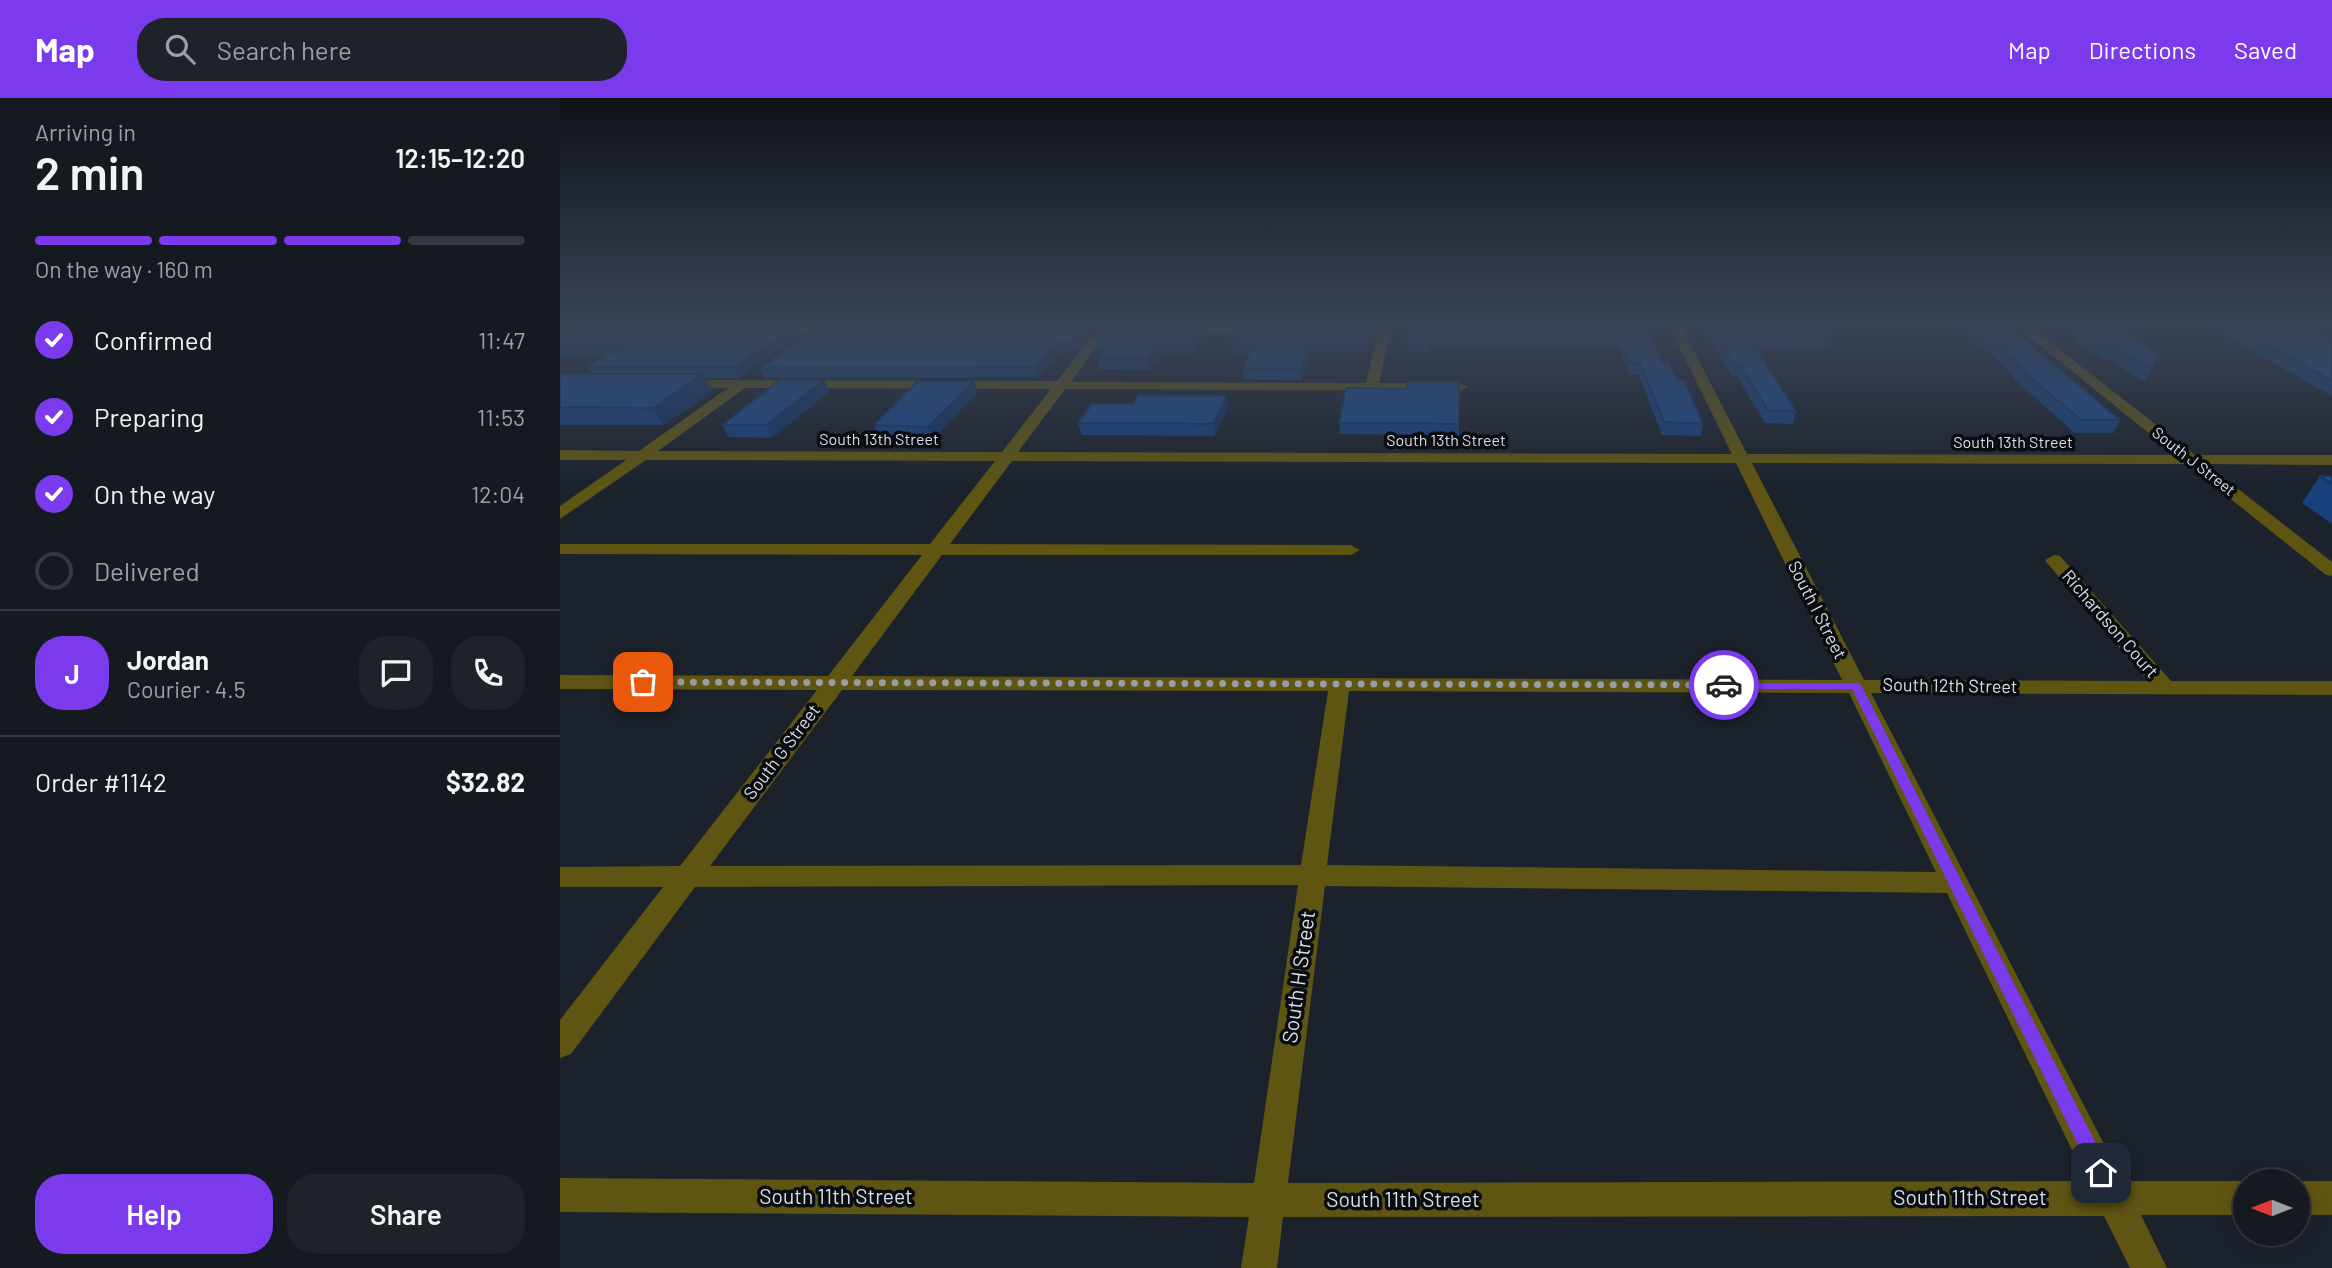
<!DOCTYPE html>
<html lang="en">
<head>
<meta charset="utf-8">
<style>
	:root { --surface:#151a21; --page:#1e232a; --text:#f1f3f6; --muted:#9da1a5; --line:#34383f; --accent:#7c3aed }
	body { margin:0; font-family:Barlow,sans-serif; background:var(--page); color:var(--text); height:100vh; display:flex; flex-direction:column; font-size:26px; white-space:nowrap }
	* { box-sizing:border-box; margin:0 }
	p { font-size:23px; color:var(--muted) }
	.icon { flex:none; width:38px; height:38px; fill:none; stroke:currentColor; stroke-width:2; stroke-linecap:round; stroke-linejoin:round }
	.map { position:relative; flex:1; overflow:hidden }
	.sheet { display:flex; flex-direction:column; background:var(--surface); width:560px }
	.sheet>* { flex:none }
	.needle { width:46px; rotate:270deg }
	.fabs { position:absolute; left:1673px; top:1071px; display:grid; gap:14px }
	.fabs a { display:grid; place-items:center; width:77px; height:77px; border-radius:50%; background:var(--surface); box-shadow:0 4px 18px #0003,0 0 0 2px var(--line); font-size:35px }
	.pin { position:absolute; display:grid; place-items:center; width:60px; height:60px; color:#fff; margin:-30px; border-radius:14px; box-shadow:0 4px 10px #0006 }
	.courier { position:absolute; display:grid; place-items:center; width:70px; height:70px; margin:-35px; border:5px solid #7c3aed; border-radius:50%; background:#fff; color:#222; box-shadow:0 2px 9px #0007 }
	.headline em { font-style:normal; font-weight:600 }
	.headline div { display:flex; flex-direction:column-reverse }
	.headline { display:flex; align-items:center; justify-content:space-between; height:119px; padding:0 35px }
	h1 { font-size:46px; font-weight:600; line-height:52px }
	.bar { display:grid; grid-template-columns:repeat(4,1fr); gap:10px 7px; align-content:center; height:84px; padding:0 35px }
	.bar i { height:9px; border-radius:5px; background:var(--line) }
	.bar .on { background:var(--accent) }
	.bar p { grid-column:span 4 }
	.line { display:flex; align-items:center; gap:18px; padding:0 35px; border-top:2px solid var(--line) }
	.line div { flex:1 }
	.round { display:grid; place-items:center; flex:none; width:74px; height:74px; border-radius:28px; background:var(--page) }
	ol { padding:0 35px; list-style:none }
	li { display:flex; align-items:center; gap:21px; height:77px }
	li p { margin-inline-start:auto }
	li .icon { padding:7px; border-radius:50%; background:var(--accent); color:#fff; stroke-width:4 }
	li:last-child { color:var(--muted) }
	li i { width:38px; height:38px; border:4px solid var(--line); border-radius:50% }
	.cta { display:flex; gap:14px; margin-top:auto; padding:14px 35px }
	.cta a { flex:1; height:80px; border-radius:28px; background:var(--accent); color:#fff; font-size:28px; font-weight:600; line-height:80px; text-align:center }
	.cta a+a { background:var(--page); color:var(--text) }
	header { display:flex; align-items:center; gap:42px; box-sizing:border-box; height:98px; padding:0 35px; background:var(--accent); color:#fff }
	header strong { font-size:33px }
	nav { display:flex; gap:38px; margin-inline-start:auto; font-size:24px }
	.search { width:490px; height:63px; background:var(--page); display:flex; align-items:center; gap:18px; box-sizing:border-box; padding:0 24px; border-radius:28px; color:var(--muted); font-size:26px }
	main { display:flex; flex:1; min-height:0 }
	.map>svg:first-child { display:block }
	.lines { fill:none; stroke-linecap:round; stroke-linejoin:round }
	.minor { fill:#5f5513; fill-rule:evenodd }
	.wall { fill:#17407d }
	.shaded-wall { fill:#133466 }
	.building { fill:#1b4b91; stroke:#133466; stroke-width:2 }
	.route { fill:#7c3aed }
	.done { stroke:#989da5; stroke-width:7; stroke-dasharray:0 12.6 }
	.labels { text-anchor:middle; stroke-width:7; stroke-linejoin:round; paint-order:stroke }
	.far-street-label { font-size:16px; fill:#dbdfe6; stroke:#090c10 }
	.street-label { font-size:18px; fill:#dbdfe6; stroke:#090c10 }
	.near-street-label { font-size:21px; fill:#dbdfe6; stroke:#090c10 }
</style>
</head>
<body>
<header>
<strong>Map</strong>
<div class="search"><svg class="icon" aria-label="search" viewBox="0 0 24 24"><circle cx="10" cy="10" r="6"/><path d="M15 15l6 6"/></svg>Search here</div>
<nav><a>Map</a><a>Directions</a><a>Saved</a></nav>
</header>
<main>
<section class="sheet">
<div class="headline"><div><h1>2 min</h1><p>Arriving in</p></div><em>12:15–12:20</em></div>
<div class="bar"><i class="on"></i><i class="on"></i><i class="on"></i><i></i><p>On the way · 160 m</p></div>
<ol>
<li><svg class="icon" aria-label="check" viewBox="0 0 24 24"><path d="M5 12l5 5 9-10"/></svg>Confirmed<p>11:47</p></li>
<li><svg class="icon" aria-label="check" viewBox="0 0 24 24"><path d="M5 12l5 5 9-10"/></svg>Preparing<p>11:53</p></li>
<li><svg class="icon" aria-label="check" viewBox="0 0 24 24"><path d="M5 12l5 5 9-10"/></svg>On the way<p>12:04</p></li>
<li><i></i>Delivered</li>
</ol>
<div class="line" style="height:126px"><b class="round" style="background:var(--accent);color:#fff">J</b><div><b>Jordan</b><p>Courier · 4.5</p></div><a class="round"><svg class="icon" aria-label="chat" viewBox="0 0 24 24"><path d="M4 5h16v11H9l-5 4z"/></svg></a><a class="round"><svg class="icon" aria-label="phone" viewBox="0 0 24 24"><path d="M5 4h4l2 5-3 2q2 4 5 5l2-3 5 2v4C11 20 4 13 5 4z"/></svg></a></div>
<div class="line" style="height:91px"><div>Order #1142</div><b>$32.82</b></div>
<div class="cta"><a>Help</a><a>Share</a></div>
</section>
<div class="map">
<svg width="1772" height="1170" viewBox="0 0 1772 1170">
	<rect width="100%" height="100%" fill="#1c222c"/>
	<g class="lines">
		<g class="minor">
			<path d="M0 228H48L51 231 45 235H0Z"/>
			<path d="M207 228H286L289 231 283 235H210L204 231Z"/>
			<path d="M540 228H552L511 284 806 285 817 239 822 233 781 236 777 234V230L847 228 835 232 829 239 819 285H900L907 289 900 293 505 291 458 354 1172 356 1109 228H1121L1187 356 1616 357 1456 228H1469L1635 357H1772V367L1646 366 1772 464V478L1766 477 1627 366 1192 365 1304 582 1588 583 1488 466 1485 462 1494 457 1500 458 1611 583H1772V597L1311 595 1563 1083H1685V1117H1581L1607 1170H1570L1544 1118 723 1119 717 1170H681L689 1119 0 1114V1080L694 1085 738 787 135 789 11 956 0 960V922L103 789H0V769L120 768 257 592 0 591V577L268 578 362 457 0 456V446H370L435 363 86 362 0 421V408L66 362H0V352L79 353 168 290 117 289 115 286 122 282 497 283ZM185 290 491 291 442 354 98 353ZM452 363 1176 365 1282 582 292 578 382 457H791L800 452 791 447 390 446ZM282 592 768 593 741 767 150 768ZM789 593 1289 595 1376 774 767 767ZM765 788 1387 795 1527 1083 728 1085Z"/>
			<path d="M616 228H707L713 232 707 236 612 234V230Z"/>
			<path d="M1737 1083H1772V1117H1738Z"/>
		</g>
	</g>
	<g class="wall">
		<path d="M809 228 810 236 807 254H751L742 282 684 281 683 271 690 255H674L672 245Z"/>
		<path d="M848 228H1087L1102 264 1117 282 1143 326 1141 338 1102 337 1079 277H1069L1059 249 869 248V254H847V242Z"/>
		<path d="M1143 228H1263L1271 239 1268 250 1197 252 1236 313 1233 326 1205 325 1177 278H1171Z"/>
		<path d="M1400 228H1447L1560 322 1553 335H1515L1454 281 1455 278Z"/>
		<path d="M1499 228H1558L1594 269 1585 284 1551 262H1543L1514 242 1515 239Z"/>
		<path d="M1658 228H1749L1772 240V298L1656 232Z"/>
		<path d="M643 237 633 255H600L589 272 540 271 537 260 544 252H538L535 241Z"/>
		<path d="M240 238 179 280H145L152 294 103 327H0V276H31L26 269 45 258H0V239Z"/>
		<path d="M529 238 518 252 500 254 477 279 205 280 200 270Z"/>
		<path d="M264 282 269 294 212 340 168 339 162 327Z"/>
		<path d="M899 284V337L780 336 779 325Z"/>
		<path d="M418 294 373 341 319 339 314 327Z"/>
		<path d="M668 309 655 338 522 337 518 325Z"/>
		<path d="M1760 378H1772V426L1742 405Z"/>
	</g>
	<g class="shaded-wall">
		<path d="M234 228H236L240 238 179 280 174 269Z"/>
		<path d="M526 228 529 238 518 252 500 254 477 279 474 269 497 244Z"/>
		<path d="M641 228H642L643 237 633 255 631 244Z"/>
		<path d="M809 228 810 236 807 254 806 244Z"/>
		<path d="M598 244 600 255 589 272 586 261Z"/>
		<path d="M750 244 751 254 742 282 741 271Z"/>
		<path d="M1600 257 1594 269 1585 284 1591 271Z"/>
		<path d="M143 276 152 294 103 327 93 310Z"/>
		<path d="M264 282 269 294 212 340 206 327Z"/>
		<path d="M414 283 418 294 373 341 368 329Z"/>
		<path d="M666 298 668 309 655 338 653 326Z"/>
	</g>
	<g class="building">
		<path d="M22 228H234L174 269H26L64 248H0V239Z"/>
		<path d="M260 228H526L516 242 497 244 474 269 200 270Z"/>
		<path d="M545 228H641L631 244H598L586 261 537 260 552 241H535Z"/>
		<path d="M681 228H809L806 244H750L741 271H683L694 245H672Z"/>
		<path d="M848 228H1087L1102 264H1109L1117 282H1124L1143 326 1104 324 1080 265H1070L1060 238 869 237V242H847Z"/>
		<path d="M1151 228H1263L1271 239 1190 241 1236 313H1208L1180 267H1173Z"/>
		<path d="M1417 228H1447L1560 322H1521L1458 269H1462Z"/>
		<path d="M1522 228H1558L1600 257 1591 271 1557 250H1548L1519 230H1525Z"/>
		<path d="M1674 228H1749L1772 240V283Z"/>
		<path d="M0 276H143L93 310 0 309Z"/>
		<path d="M220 282H264L206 327H162Z"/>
		<path d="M358 283H414L368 329 314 327Z"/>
		<path d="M848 284H899V326L779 325 786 290 847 291Z"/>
		<path d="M578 297 666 298 653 326 518 325 532 306H573Z"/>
		<path d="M1760 378H1772V386Z"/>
	</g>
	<linearGradient id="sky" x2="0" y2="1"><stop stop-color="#0f1318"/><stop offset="0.58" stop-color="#3a4456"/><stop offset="1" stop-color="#3a4456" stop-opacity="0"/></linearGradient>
	<rect width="1772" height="392" fill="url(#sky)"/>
	<path class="route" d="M1160 585H1300L1548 1069 1550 1075 1548 1081 1541 1084 1535 1081 1292 591H1164L1160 590Z"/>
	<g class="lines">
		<path class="done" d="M83 584 1164 587"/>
	</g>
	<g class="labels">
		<g class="far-street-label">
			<text x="319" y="347">South 13th Street</text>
			<text x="886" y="348">South 13th Street</text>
			<text x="1453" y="350">South 13th Street</text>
			<text transform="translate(1634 363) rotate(38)" y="6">South J Street</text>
		</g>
		<g class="street-label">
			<text transform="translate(1257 512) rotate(63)" y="6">South I Street</text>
			<text transform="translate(1550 526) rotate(49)" y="6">Richardson Court</text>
			<text transform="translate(1390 588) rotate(1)" y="6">South 12th Street</text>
			<text transform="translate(222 654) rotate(-53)" y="6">South G Street</text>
		</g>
		<g class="near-street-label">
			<text transform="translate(739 879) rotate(-82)" y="7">South H Street</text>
			<text x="276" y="1106">South 11th Street</text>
			<text x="1410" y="1107">South 11th Street</text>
			<text x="843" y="1109">South 11th Street</text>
		</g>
	</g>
</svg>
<div class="fabs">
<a><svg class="needle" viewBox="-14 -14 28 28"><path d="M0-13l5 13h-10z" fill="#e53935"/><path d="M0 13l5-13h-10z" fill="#9da1a5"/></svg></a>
</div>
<div class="pin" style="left:83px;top:584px;background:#ea580c"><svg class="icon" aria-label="bag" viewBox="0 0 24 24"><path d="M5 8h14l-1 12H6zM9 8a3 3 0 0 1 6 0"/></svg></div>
<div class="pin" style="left:1541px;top:1075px;background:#1f2937"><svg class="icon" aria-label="home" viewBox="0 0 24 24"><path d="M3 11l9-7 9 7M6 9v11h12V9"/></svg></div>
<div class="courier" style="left:1164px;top:587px"><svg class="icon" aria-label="car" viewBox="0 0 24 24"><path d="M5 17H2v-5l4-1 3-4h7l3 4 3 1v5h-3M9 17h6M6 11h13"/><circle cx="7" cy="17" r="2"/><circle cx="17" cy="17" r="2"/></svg></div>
</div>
</main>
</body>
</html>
